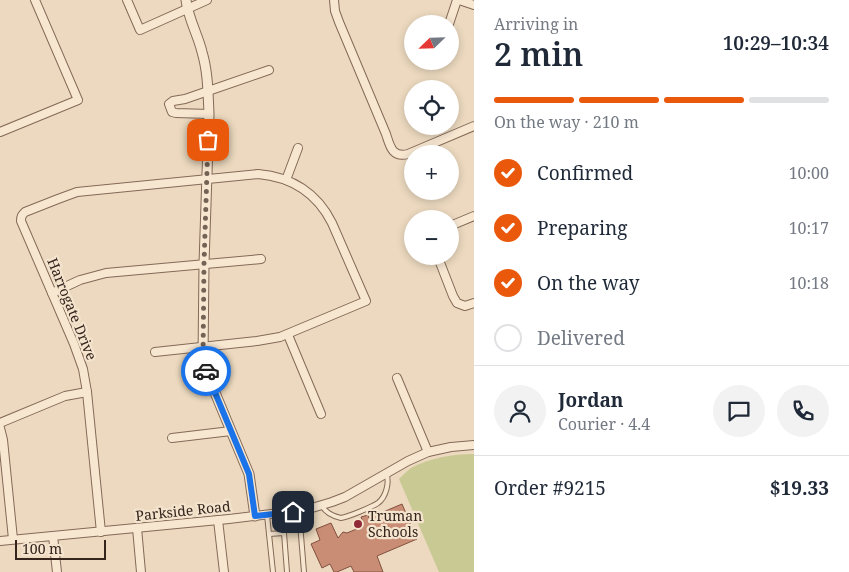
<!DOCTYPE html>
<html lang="en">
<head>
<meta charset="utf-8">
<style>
	:root { --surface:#fff; --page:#f2f2f3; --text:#1f2937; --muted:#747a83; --line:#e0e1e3; --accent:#ea580c }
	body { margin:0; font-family:"Noto Serif",serif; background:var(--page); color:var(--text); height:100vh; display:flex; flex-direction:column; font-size:19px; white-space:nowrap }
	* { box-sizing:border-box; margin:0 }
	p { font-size:16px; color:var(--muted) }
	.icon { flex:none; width:28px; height:28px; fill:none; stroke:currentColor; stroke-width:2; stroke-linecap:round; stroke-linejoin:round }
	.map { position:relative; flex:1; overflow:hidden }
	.details { display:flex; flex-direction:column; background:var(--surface); width:375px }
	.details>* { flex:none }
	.needle { width:32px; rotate:247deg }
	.controls { position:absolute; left:404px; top:15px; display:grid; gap:10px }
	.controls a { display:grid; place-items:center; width:55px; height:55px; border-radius:50%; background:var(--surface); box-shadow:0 2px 8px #0003; font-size:25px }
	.scale { position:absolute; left:15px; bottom:12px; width:91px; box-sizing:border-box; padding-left:5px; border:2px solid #34241c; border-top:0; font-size:14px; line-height:18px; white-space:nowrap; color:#34241c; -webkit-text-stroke:4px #f4e4ce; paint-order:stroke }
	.pin { position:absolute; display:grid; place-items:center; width:42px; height:42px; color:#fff; margin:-21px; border-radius:10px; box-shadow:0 2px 8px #0006 }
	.courier { position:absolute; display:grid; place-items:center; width:50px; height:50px; margin:-25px; border:4px solid #1a73e8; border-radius:50%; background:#fff; color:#222; box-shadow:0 1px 6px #0007 }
	.headline em { font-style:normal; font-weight:600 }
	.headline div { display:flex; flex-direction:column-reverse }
	.headline { display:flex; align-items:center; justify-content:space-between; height:85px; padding:0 20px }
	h1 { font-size:32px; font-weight:600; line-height:38px }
	.bar { display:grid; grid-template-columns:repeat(4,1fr); gap:8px 5px; align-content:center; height:60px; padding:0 20px }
	.bar i { height:6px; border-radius:4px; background:var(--line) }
	.bar .on { background:var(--accent) }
	.bar p { grid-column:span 4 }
	.line { display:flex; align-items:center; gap:12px; padding:0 20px; border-top:1px solid var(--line) }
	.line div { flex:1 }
	.round { display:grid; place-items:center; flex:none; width:52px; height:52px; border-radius:26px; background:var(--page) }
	ol { padding:0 20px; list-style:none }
	li { display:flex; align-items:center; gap:15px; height:55px }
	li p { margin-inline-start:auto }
	li .icon { padding:5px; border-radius:50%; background:var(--accent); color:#fff; stroke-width:4 }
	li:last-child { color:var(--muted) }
	li i { width:28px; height:28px; border:2px solid var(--line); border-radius:50% }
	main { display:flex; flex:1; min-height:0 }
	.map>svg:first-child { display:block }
	.green { fill:#c9c993 }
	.building { fill:#c98d75; stroke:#82503e }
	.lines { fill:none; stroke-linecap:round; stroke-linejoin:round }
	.service-casing { stroke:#846958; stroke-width:6 }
	.minor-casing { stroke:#846958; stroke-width:10 }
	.tertiary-casing { stroke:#846958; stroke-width:11 }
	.service { stroke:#f7e7d1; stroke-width:4 }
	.minor { stroke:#f7e7d1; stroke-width:8 }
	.tertiary { stroke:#f7e7d1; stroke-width:9 }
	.done { stroke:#746355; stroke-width:5; stroke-dasharray:0 9 }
	.route { stroke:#1a73e8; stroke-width:6 }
	.poi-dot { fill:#912a38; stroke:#f4e4ce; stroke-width:2 }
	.labels { text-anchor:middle; stroke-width:4.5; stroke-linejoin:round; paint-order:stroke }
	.street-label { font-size:14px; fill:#34241c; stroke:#f4e4ce }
	.poi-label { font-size:14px; fill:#34241c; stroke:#f4e4ce; text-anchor:start }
</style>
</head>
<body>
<main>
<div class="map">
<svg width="474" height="572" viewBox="0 0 474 572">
	<rect width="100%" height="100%" fill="#ecd9bf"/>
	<path class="green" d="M474 454V572H439L399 479C403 475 407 471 411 468 430 458 453 454 474 454Z"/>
	<path class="building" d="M402 504 417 539 377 556 383 572H354L351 566 337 572H334L330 564 322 568 311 544 320 540 316 529 331 523 338 538 343 532 347 533 359 528 357 522 362 520 361 517 368 515 369 518Z"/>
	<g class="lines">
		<g class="service-casing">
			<g id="service">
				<path d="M322 506C326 513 332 516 341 518 348 517 372 507 378 503 386 497 390 482 386 473"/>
				<path d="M299 511 304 572"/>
				<path d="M267 515 273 572"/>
				<path d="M269 534 284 533 287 572"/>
			</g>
		</g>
		<g class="minor-casing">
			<g id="minor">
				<path d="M127 0 140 30 207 0"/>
				<path d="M334 0 335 11 339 22 386 134C390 146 392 158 408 154L474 126"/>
				<path d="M459 0 474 5"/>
				<path d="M449 24 457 0"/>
				<path d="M209 114 176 113 172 112 169 104 173 101 185 99 269 70"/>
				<path d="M0 132 78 100 35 0"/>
				<path d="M286 180 298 148"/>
				<path d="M450 226 474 216"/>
				<path d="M436 256 439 260 453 296 457 303 465 306 474 303"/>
				<path d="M52 293 80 280 106 273 261 259"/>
				<path d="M288 335 321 414"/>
				<path d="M397 378 428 452"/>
				<path d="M0 423 65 396 87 392"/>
				<path d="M0 428 3 440 13 539"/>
				<path d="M172 438 231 431"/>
				<path d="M218 520 224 572"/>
				<path d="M137 528 141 572"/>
				<path d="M101 532 87 392 83 369 74 344 21 221C21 216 22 215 25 212L58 199 77 192 258 174C292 177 317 193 332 223L366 301 280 337 257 341 155 352"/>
				<path d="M53 536 57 572"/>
				<path d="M0 541 229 519 305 510 332 502 345 497 408 461 428 452 451 447 474 445"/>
			</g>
		</g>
		<g class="tertiary-casing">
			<path id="tertiary" d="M186 0C188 18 198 35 202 52 208 72 208 93 209 114L204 264 203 358 211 383 249 474 255 516"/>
		</g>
		<use href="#service" class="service"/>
		<use href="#minor" class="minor"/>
		<use href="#tertiary" class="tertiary"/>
	</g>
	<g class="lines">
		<path class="done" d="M206 371 203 358 204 264 208 140"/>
		<path class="route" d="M206 371 249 474 255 516 293 512"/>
	</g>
	<circle class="poi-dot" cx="358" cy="524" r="5"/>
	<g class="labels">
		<g class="street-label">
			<text transform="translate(72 309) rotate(68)" y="5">Harrogate Drive</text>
			<text transform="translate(183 511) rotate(-6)" y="5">Parkside Road</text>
		</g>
		<g class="poi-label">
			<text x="368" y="521">Truman<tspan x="368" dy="16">Schools</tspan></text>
		</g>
	</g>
</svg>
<div class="controls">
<a><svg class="needle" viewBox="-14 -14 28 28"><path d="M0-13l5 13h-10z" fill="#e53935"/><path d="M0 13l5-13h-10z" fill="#747a83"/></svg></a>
<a><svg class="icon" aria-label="locate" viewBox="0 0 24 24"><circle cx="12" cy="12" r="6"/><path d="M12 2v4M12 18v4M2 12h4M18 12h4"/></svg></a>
<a>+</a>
<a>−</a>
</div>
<div class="scale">100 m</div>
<div class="pin" style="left:208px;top:140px;background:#ea580c"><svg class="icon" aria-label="bag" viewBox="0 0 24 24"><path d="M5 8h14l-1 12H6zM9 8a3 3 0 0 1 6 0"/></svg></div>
<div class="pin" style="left:293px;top:512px;background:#1f2937"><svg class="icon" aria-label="home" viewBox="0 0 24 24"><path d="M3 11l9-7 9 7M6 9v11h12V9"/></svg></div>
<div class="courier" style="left:206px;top:371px"><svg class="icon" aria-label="car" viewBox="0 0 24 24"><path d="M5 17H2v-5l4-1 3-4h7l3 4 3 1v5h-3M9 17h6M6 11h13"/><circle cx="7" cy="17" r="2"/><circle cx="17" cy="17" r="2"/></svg></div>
</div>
<section class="details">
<div class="headline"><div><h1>2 min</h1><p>Arriving in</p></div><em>10:29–10:34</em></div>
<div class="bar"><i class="on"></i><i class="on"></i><i class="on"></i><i></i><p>On the way · 210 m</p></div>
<ol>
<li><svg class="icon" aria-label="check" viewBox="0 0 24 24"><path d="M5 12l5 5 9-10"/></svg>Confirmed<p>10:00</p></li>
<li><svg class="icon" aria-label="check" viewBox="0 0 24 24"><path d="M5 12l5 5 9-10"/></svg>Preparing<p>10:17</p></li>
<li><svg class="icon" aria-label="check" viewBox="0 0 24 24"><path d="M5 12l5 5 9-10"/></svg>On the way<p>10:18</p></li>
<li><i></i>Delivered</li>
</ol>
<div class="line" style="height:90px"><a class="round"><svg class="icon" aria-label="person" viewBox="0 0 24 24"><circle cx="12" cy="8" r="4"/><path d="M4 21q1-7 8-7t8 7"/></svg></a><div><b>Jordan</b><p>Courier · 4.4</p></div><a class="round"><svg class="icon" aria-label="chat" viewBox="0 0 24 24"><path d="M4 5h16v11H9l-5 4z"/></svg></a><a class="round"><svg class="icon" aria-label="phone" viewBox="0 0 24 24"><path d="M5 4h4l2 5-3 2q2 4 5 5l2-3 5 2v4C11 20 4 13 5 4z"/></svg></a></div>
<div class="line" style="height:65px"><div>Order #9215</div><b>$19.33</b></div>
</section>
</main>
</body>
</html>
